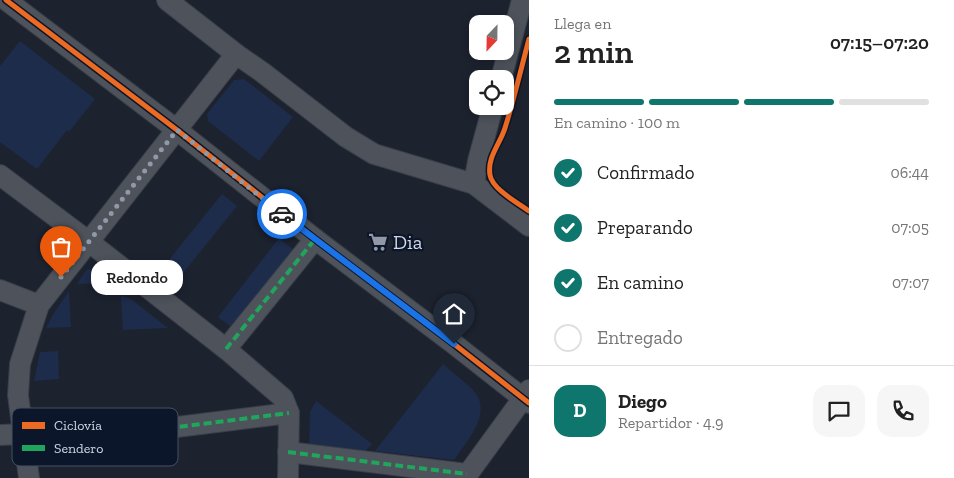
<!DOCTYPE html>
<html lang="es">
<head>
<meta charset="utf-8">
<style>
	:root { --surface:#fff; --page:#f6f6f6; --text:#222; --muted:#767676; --line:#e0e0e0; --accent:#0f766e }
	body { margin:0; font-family:"Zilla Slab",serif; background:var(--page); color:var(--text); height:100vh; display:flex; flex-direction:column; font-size:19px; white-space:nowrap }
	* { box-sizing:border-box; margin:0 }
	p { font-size:16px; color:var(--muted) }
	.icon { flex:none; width:28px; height:28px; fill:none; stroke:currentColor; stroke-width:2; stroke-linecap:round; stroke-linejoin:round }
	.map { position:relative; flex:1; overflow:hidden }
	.panel { display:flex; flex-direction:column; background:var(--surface); width:425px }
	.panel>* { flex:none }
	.needle { width:32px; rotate:202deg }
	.controls { position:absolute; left:469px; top:15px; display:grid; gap:10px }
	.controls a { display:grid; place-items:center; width:45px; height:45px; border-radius:10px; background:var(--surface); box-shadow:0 2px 8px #0003; font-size:25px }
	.pin { position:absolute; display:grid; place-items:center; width:42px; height:42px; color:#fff; margin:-51px -21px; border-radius:50% 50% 50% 0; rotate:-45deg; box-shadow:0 0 5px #0007 }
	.pin .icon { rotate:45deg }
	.courier { position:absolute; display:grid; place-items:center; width:50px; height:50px; margin:-25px; border:4px solid #1a73e8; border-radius:50%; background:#fff; color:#222; box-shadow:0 1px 6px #0007 }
	.bubble { position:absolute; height:35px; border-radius:15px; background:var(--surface); box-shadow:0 2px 8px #0003; font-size:16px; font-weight:600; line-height:35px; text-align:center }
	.overview em { font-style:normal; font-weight:600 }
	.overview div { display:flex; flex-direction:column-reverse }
	.overview { display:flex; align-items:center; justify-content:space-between; height:85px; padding:0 25px }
	h1 { font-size:32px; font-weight:600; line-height:38px }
	.bar { display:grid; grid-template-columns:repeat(4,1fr); gap:8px 5px; align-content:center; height:60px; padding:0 25px }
	.bar i { height:6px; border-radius:4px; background:var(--line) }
	.bar .on { background:var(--accent) }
	.bar p { grid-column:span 4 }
	.line { display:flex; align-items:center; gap:12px; padding:0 25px; border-top:1px solid var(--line) }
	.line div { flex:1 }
	.round { display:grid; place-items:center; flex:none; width:52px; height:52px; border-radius:15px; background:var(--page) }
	ol { padding:0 25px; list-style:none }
	li { display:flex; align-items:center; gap:15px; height:55px }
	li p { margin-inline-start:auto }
	li .icon { padding:5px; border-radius:50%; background:var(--accent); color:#fff; stroke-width:4 }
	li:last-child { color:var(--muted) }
	li i { width:28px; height:28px; border:2px solid var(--line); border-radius:50% }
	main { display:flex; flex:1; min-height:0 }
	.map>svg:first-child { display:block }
	.green { fill:#1d2c4b }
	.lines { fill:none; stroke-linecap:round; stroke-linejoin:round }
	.minor-casing { stroke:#383d47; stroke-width:22 }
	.minor { stroke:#4d525b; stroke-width:20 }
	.quiet { stroke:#20a55d; stroke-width:4; stroke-dasharray:8 4; stroke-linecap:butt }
	.cycleway-casing { stroke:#0c162a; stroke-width:8 }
	.cycleway { stroke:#ed6a23; stroke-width:5 }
	.done { stroke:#9198a6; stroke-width:5; stroke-dasharray:0 9 }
	.route { stroke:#1a73e8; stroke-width:6 }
	.labels { text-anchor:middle; stroke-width:4.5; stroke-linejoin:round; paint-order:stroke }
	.poi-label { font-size:20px; fill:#d0d8e6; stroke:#0c162a; text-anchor:start }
	.key { fill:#0c162a; stroke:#475062; stroke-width:1 }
	.key-label { font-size:14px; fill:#d0d8e6 }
</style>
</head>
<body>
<main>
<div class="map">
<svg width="529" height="478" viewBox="0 0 529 478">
	<rect width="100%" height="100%" fill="#1c222e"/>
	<g class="green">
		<path d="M20 41 95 99 69 132 67 130 37 169 0 142V66Z"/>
		<path d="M244 79 293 117 259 161 208 121 207 114 234 80Z"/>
		<path d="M222 194 237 206 175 283 160 271Z"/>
		<path d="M279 238 295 251 234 329 218 317Z"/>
		<path d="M88 269 94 270 104 277 105 283 77 284 86 270Z"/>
		<path d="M69 291 71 327 46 328 54 313Z"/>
		<path d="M121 296 131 299 168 328 123 330Z"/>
		<path d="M58 351 59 379 34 381 40 352Z"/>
		<path d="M443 364C453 373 464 381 473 390 494 412 467 441 454 460L375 451Z"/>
		<path d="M316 401 372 444 361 455 309 449 310 412Z"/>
	</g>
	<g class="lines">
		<g class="minor-casing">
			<g id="minor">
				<path d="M6 0 177 130 315 239 454 344 529 403"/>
				<path d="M167 0 236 54 262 72 346 137 374 154 474 184 529 226"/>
				<path d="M501 79 522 0"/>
				<path d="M0 175 88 241 226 349 283 398 289 413 288 478"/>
				<path d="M474 184 478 161 493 106"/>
				<path d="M0 290 39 305"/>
				<path d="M226 349 315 239"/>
				<path d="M0 435 23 434"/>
				<path d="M25 446 289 413"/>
				<path d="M288 452 467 474"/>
				<path d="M29 478 18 395 20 364 39 305 236 54"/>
				<path d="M465 478 529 390"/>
			</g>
		</g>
		<use href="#minor" class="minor"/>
		<g class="quiet">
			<path d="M226 349 315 239"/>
			<path d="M25 446 289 413"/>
			<path d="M288 452 467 474"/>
		</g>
		<g class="cycleway-casing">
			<g id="cycleway">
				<path d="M6 0 177 130 315 239 454 344 529 403"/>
				<path d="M529 39C521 69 514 99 505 128 500 144 487 157 490 175 492 189 518 203 529 211"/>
			</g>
		</g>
		<use href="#cycleway" class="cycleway"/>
	</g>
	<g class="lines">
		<path class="done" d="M61 277 177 130 282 214"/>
		<path class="route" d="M282 214 454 344"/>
	</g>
	<defs>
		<g id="supermarket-bare" transform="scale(1.5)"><path d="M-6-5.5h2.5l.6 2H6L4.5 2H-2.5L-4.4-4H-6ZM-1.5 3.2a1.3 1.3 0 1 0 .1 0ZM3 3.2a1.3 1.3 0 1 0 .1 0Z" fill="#9198a6" stroke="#0c162a" stroke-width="2.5" paint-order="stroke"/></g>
	</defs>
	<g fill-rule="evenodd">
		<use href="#supermarket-bare" x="378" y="242"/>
	</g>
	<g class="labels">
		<g class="poi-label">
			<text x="393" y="249">Dia</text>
		</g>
	</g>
	<rect x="12" y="408" width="166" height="58" rx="8" class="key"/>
	<rect x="22" y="422" width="23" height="7" fill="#ed6a23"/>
	<rect x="22" y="445" width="23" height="6" fill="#20a55d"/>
	<g class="key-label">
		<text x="54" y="430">Ciclovía</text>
		<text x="54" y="453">Sendero</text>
	</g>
</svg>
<div class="controls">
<a><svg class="needle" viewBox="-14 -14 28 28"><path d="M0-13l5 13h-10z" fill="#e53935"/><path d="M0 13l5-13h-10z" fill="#767676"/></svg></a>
<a><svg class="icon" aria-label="locate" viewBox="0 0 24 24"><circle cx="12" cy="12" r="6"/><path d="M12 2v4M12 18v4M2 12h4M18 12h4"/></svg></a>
</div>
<div class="pin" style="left:61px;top:277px;background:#ea580c"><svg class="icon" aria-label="bag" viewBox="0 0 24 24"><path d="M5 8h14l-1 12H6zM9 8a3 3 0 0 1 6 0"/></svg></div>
<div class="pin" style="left:454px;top:344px;background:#1f2937"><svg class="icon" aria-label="home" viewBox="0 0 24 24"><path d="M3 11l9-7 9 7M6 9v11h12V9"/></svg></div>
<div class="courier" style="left:282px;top:214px"><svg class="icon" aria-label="car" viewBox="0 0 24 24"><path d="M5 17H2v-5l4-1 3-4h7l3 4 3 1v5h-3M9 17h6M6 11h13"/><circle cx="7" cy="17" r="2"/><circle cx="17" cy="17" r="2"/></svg></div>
<div class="bubble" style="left:91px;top:260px;width:92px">Redondo</div>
</div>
<section class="panel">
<div class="overview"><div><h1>2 min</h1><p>Llega en</p></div><em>07:15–07:20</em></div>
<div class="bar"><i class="on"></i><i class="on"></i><i class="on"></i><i></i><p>En camino · 100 m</p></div>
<ol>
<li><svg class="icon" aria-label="check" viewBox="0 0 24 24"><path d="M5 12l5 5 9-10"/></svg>Confirmado<p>06:44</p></li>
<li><svg class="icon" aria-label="check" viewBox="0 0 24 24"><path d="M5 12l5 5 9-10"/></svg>Preparando<p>07:05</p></li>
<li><svg class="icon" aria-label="check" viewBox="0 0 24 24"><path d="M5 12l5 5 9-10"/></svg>En camino<p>07:07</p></li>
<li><i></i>Entregado</li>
</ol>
<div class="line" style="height:90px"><b class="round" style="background:var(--accent);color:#fff">D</b><div><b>Diego</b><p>Repartidor · 4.9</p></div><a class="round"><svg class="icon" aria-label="chat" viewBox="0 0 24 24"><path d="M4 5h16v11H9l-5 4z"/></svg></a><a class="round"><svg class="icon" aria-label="phone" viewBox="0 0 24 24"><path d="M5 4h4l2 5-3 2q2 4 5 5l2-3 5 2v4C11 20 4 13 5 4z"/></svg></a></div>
</section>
</main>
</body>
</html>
